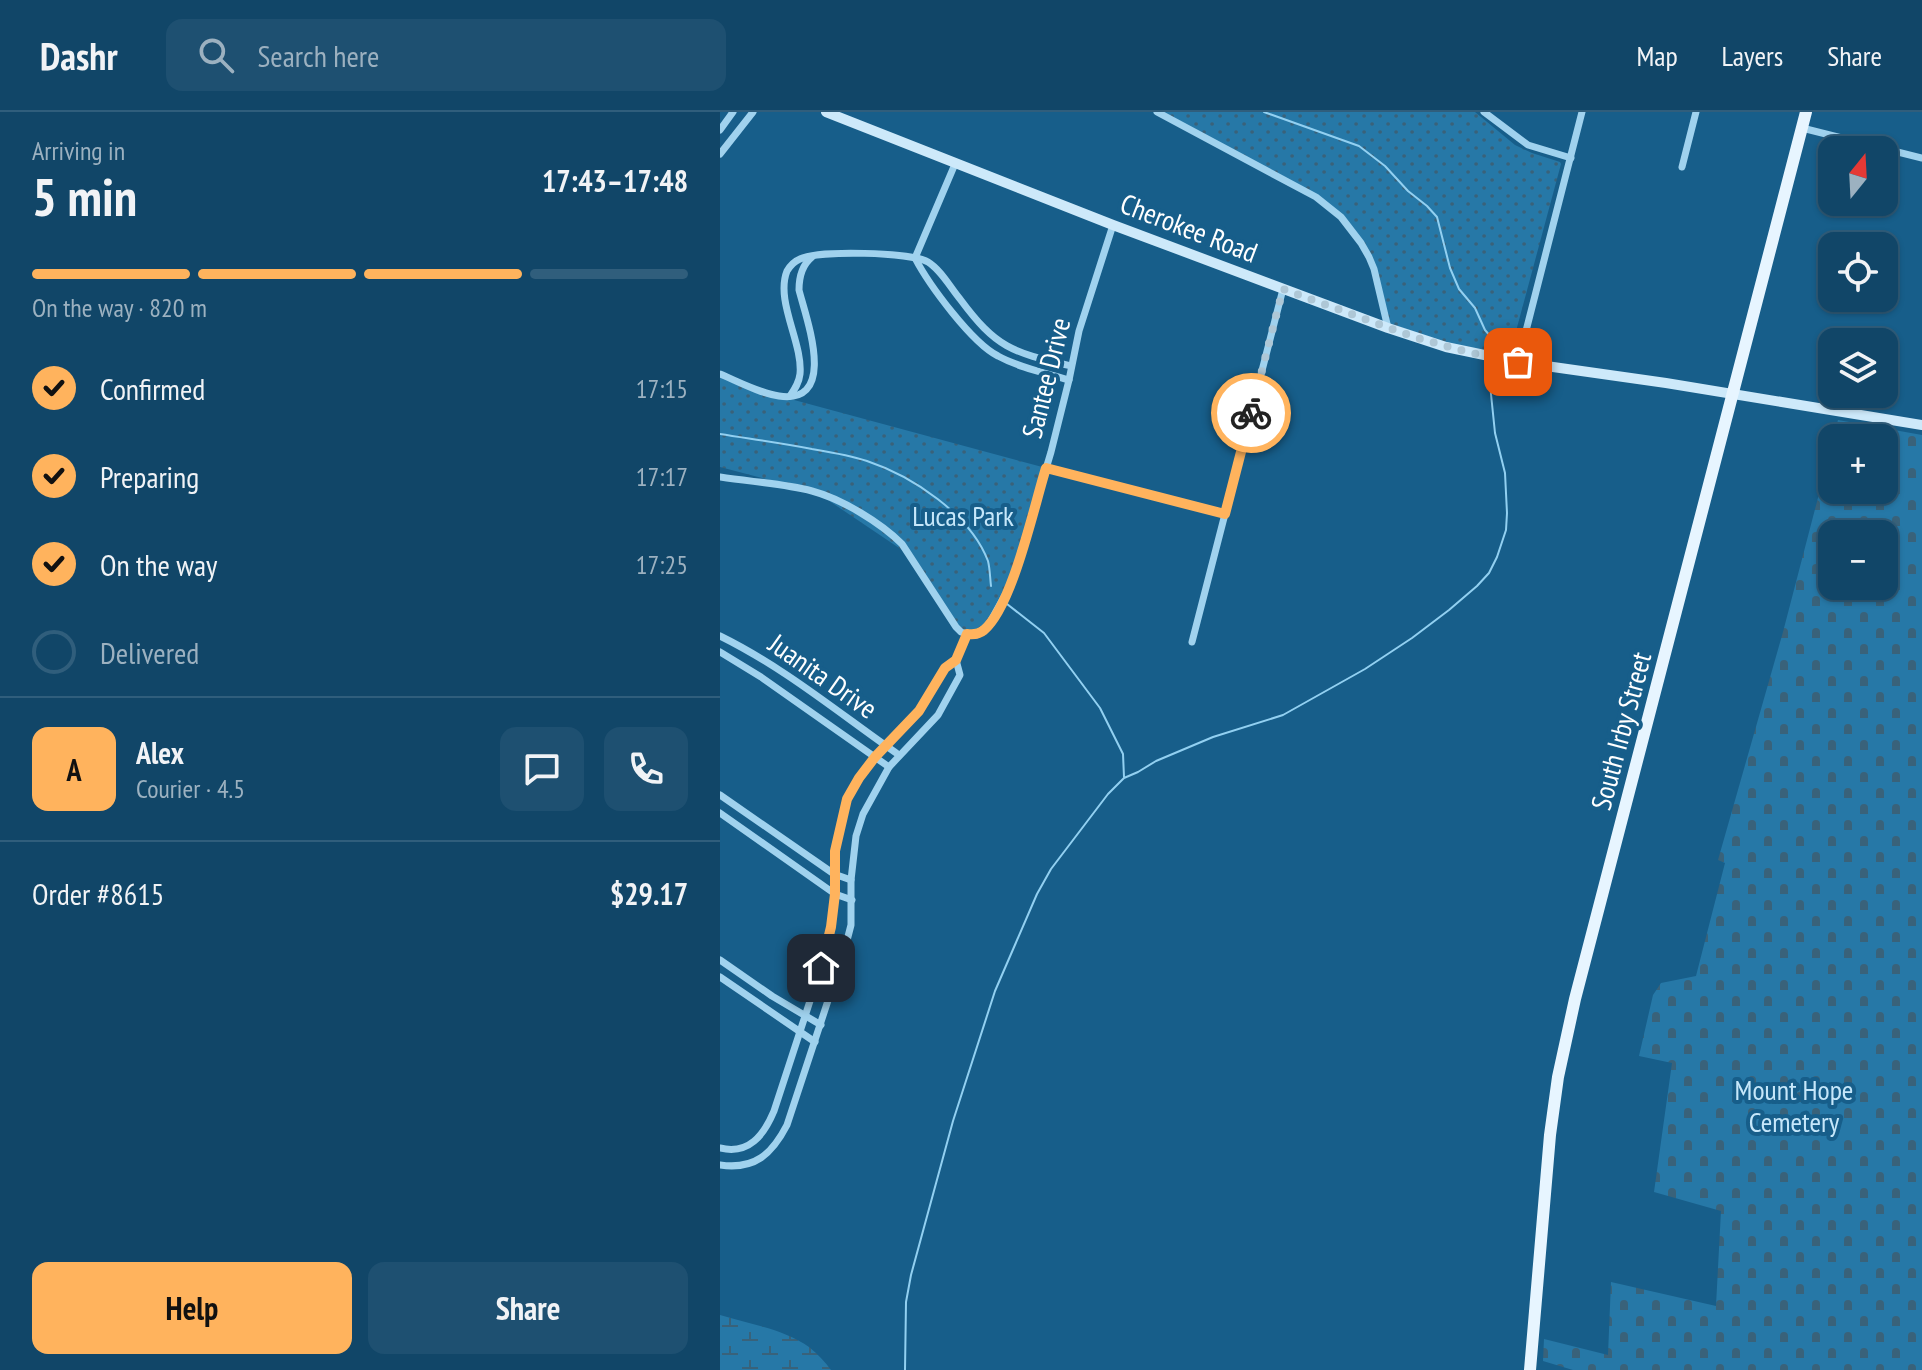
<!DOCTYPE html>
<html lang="en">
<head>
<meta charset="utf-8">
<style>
	:root { --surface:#114668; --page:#1e5071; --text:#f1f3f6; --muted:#9cb1c0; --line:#305e7c; --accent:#ffb35d }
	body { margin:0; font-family:"PT Sans Narrow",sans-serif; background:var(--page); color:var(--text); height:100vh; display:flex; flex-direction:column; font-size:30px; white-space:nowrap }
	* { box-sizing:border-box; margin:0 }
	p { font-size:26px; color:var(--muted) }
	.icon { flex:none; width:44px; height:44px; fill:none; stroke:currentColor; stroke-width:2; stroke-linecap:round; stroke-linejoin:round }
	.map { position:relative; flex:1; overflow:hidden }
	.drawer { display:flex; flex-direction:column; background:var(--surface); width:720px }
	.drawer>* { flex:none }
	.needle { width:52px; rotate:18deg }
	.buttons { position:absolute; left:1098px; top:24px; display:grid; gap:16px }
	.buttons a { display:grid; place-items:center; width:80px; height:80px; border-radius:16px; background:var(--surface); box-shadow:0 2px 6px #0004,0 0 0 2px var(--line); font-size:40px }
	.pin { position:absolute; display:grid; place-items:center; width:68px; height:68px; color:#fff; margin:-34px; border-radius:16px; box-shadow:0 4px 12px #0006 }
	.courier { position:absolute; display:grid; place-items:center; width:80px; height:80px; margin:-40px; border:6px solid #ffb35d; border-radius:50%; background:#fff; color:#222; box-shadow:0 2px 10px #0007 }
	.summary em { font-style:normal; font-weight:700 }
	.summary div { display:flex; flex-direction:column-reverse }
	.summary { display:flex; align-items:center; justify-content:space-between; height:136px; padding:0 32px }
	h1 { font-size:52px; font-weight:700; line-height:60px }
	.bar { display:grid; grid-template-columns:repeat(4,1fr); gap:12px 8px; align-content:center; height:96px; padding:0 32px }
	.bar i { height:10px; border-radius:6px; background:var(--line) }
	.bar .on { background:var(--accent) }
	.bar p { grid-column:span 4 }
	.line { display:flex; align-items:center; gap:20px; padding:0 32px; border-top:2px solid var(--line) }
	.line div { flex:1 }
	.round { display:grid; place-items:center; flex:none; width:84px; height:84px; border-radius:16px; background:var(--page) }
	ol { padding:0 32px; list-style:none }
	li { display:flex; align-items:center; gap:24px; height:88px }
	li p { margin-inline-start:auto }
	li .icon { padding:8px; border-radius:50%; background:var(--accent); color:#111; stroke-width:4 }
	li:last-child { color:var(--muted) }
	li i { width:44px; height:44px; border:4px solid var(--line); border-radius:50% }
	.primary-button { display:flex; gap:16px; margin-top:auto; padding:16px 32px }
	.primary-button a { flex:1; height:92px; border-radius:16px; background:var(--accent); color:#111; font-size:32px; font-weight:700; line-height:92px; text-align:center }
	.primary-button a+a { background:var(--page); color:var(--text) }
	header { display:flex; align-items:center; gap:48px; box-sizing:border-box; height:112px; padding:0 40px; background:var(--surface); border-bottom:2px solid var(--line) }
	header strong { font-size:38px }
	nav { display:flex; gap:44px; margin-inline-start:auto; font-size:28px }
	.search { width:560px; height:72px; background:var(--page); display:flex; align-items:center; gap:20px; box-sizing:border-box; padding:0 28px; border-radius:16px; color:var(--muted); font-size:30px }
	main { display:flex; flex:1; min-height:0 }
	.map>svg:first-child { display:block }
	.wetland { fill:url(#wetland-marsh) }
	.cemetery { fill:url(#cemetery-stones); fill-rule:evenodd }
	.park { fill:url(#park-dots) }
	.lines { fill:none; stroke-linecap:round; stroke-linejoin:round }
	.stream { stroke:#92d0f1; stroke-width:2 }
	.street { stroke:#a0d2ee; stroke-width:7 }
	.secondary { stroke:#cde9fa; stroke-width:10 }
	.primary { stroke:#e7f5ff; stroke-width:12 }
	.done { stroke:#aec7d6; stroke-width:8; stroke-dasharray:0 14.4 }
	.route { stroke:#ffb35d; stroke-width:10 }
	.labels { text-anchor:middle; stroke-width:8; stroke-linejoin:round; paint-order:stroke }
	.street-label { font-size:28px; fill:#fff; stroke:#175e8a }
	.park-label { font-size:28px; fill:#c6e7fa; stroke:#175e8a }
</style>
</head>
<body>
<header>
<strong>Dashr</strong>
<div class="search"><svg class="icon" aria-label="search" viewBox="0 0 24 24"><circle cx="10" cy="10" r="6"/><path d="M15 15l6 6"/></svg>Search here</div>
<nav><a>Map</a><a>Layers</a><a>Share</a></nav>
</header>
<main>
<section class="drawer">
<div class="summary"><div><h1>5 min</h1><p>Arriving in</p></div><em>17:43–17:48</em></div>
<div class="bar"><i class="on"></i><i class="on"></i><i class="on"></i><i></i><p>On the way · 820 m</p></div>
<ol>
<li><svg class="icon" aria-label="check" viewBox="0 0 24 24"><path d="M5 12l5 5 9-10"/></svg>Confirmed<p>17:15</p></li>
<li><svg class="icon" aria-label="check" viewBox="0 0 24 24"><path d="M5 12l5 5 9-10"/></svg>Preparing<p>17:17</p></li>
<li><svg class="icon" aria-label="check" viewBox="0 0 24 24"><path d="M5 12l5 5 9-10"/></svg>On the way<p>17:25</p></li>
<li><i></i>Delivered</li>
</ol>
<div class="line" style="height:144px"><b class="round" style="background:var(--accent);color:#111">A</b><div><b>Alex</b><p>Courier · 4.5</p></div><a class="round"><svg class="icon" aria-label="chat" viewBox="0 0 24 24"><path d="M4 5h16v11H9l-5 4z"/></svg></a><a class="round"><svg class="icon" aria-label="phone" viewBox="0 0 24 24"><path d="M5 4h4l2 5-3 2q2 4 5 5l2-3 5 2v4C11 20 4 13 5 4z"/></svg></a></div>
<div class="line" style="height:104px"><div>Order #8615</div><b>$29.17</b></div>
<div class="primary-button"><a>Help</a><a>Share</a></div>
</section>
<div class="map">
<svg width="1202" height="1258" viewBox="0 0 1202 1258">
	<defs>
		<pattern id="wetland-marsh" width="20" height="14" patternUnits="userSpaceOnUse" patternTransform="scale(2)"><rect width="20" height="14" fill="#2678a7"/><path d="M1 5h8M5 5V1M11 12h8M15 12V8" fill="none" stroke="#39627a"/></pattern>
		<pattern id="cemetery-stones" width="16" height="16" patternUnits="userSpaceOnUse" patternTransform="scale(2)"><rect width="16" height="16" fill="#2678a7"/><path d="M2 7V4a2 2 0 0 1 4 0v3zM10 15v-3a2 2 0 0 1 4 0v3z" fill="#39627a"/></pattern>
		<pattern id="park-dots" width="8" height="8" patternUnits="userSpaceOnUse" patternTransform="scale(2)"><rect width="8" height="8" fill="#2678a7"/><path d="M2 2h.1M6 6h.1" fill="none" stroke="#39627a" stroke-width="1.8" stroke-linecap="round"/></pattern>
	</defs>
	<rect width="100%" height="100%" fill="#175e8a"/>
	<path class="wetland" d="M0 1203C29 1212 64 1217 89 1235 98 1242 105 1250 111 1258H0Z"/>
	<path class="cemetery" d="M1118 308 1202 323V1258H853L823 1249 824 1227 888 1243 891 1170 996 1194 1001 1099 934 1080 952 951 919 944 933 883 941 871 976 864 1005 751 998 748 1063 520 1112 332V378H1164V326H1113ZM1112 422H1164V474H1112Z"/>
	<g class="park">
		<path d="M441 0H755L795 33 812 41 840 50 841 52 792 234C767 249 697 221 669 211L649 140 610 93Z"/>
		<path d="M0 260 63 285 326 356 296 457 268 514 241 520 191 444 96 380 0 355Z"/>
	</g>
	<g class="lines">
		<g class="stream">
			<path d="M544 0 639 34 665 54 688 79 707 94 717 105 730 156 739 177 755 196 765 218 771 225 770 235"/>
			<path d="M0 322C31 327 61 331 92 337 110 340 129 343 147 349 192 364 250 402 268 449 270 457 270 466 271 474"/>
			<path d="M287 492 324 521 380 596 403 642 404 665"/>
			<path d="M185 1258 186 1190 191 1163 233 1009 275 879 317 782 331 757 388 682 404 666 418 660 436 649 493 625 563 603 645 557 692 526 729 498 757 474 769 461 777 445 786 418 787 401 785 361 775 321 768 253"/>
		</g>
		<g class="street">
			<path d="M437 0 596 85 621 105 641 131 649 145 654 157 668 216"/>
			<path d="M764 0 808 33 851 46"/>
			<path d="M1082 16 1202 46"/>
			<path d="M0 18 13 0"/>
			<path d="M0 42 33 0"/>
			<path d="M962 55 976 0"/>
			<path d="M195 146C209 173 252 231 278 244 300 256 326 261 349 268"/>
			<path d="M195 146 235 52"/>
			<path d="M798 250 862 0"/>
			<path d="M0 262C19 270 39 281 59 284 119 293 86 206 79 178 79 165 82 153 92 145"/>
			<path d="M70 284C75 277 79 271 80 262 83 231 55 189 67 159 70 154 75 149 80 147 98 138 191 140 208 150 221 158 230 175 240 187 277 237 292 240 351 254"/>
			<path d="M326 356 505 402"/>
			<path d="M0 365C31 370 62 371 92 379 122 387 161 411 182 432L236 515 241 520 247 522"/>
			<path d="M247 522 257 523 268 514 289 476 296 457 331 340 349 268 359 219 393 113"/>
			<path d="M0 524C65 556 120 602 179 643"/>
			<path d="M472 530 563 177"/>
			<path d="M0 540 41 565 169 655"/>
			<path d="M0 683 114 762 131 768"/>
			<path d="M0 701 115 782 132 788"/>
			<path d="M0 848 52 884 101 913"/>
			<path d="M0 865 95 930"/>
			<path d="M0 1036C29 1043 44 1023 54 999L107 837 115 782V739L127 687 139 666 155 645 199 599 225 556 236 548 247 522"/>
			<path d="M0 1053C35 1058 52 1042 67 1013L124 840 131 813V768L136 724 143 702 169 655 218 603 240 563 236 548"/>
		</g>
		<path class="secondary" d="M106 0 393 113 668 216 726 235 798 250 946 271 1202 313"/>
		<path class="primary" d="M810 1258 830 1023 838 965 855 887 1086 0"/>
	</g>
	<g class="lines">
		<path class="done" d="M531 301 563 177 694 225 751 241 798 250"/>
		<path class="route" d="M101 856 111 815 115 782V739L127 687 139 666 155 645 199 599 225 556 236 548 247 522C254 523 259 522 264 518 293 493 314 394 326 356L505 402 531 301"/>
	</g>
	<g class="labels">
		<g class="street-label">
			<text transform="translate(469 116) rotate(21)" y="10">Cherokee Road</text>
			<text transform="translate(326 266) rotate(-76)" y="10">Santee Drive</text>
			<text transform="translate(103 564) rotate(35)" y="10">Juanita Drive</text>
			<text transform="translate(901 619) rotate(-75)" y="10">South Irby Street</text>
		</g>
		<g class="park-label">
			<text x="243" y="414">Lucas Park</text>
			<text x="1074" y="988">Mount Hope<tspan x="1074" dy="32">Cemetery</tspan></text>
		</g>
	</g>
</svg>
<div class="buttons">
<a><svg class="needle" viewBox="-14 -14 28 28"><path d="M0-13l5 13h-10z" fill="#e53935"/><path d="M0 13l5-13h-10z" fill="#9cb1c0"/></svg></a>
<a><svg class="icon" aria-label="locate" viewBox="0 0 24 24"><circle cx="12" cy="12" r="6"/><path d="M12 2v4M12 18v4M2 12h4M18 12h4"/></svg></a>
<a><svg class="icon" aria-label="layers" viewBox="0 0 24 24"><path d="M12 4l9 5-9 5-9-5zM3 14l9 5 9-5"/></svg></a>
<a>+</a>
<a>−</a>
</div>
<div class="pin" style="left:798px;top:250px;background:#ea580c"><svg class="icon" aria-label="bag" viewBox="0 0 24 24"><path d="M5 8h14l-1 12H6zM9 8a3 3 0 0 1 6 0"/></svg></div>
<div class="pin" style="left:101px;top:856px;background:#1f2937"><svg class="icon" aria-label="home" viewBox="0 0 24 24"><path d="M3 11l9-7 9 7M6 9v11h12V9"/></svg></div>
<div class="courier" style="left:531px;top:301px"><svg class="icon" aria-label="bike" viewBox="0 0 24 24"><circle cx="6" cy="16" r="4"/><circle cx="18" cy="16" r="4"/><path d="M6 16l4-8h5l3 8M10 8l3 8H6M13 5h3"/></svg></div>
</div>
</main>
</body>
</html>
